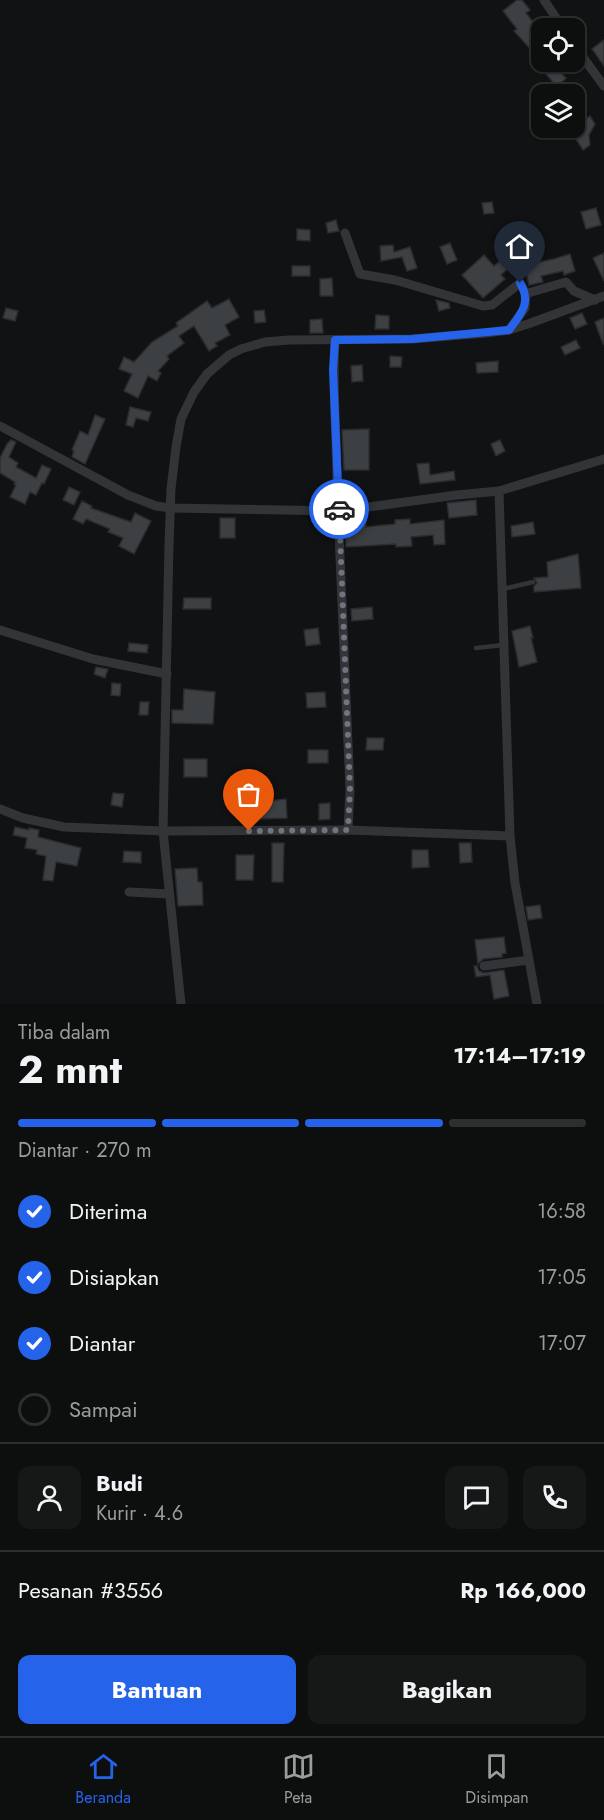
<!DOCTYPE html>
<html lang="id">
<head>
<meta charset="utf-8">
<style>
	:root { --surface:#0d0e0e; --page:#161717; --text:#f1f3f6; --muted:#9a9c9e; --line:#2d2e2e; --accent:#2563eb }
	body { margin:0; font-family:Jost,sans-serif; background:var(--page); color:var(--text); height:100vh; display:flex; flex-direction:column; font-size:22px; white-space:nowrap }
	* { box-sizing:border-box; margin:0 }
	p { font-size:20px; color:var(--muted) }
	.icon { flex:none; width:33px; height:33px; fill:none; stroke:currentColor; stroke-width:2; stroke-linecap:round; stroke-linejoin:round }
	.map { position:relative; height:1004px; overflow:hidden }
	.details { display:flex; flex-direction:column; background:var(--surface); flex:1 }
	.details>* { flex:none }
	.buttons { position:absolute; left:531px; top:18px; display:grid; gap:12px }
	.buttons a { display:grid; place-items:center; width:54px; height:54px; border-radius:12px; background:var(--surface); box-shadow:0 2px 4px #0004,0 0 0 2px var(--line); font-size:30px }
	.pin { position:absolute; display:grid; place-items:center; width:51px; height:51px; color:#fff; margin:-62px -26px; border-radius:50% 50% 50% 0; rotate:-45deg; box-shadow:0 0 6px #0007 }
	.pin .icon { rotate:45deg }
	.courier { position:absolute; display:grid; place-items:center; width:60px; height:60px; margin:-30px; border:4px solid #2563eb; border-radius:50%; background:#fff; color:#222; box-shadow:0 2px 8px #0007 }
	.headline em { font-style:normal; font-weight:700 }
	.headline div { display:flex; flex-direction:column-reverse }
	.headline { display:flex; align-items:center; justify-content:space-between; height:102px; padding:0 18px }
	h1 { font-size:39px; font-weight:700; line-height:45px }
	.bar { display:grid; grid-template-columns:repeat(4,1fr); gap:9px 6px; align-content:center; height:72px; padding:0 18px }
	.bar i { height:8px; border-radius:4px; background:var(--line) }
	.bar .current { background:var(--accent) }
	.bar p { grid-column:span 4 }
	.line { display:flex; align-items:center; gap:15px; padding:0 18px; border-top:2px solid var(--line) }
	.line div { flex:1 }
	.round { display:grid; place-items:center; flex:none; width:63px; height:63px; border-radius:12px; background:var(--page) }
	ol { padding:0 18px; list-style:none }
	li { display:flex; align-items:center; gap:18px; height:66px }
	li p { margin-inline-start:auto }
	li .icon { padding:6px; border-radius:50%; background:var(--accent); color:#fff; stroke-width:4 }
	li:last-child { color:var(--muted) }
	li i { width:33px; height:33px; border:3px solid var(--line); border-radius:50% }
	.action { display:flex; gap:12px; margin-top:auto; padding:12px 18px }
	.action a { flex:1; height:69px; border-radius:12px; background:var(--accent); color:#fff; font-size:24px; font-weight:700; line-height:69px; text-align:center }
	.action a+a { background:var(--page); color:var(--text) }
	.tabs { display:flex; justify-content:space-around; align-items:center; height:84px; border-top:2px solid var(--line); background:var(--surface); font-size:16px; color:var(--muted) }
	.tabs a { display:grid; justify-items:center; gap:3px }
	.tabs .current { color:var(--accent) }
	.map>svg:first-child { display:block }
	.building { fill:#3d4043; stroke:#2b2c2f; stroke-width:1.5 }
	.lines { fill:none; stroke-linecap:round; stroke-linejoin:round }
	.service { stroke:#323438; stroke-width:4.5 }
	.minor { stroke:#323438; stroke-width:9 }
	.done { stroke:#6f757c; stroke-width:6; stroke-dasharray:0 10.8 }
	.route { stroke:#2563eb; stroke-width:8 }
</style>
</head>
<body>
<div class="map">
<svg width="604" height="1004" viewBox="0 0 604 1004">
	<rect width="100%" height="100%" fill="#111213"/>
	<g class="building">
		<path d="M517 0H522L530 10 526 13 542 34V47L534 53 514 31 517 29 503 11Z"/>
		<path d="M604 40V66L592 49Z"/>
		<path d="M554 66 566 78 557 87 546 74Z"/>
		<path d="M590 116 595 124 589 135 590 145 583 150 570 130Z"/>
		<path d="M492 202 494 213 484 214 482 203Z"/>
		<path d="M596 208 601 225 586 229 581 212Z"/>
		<path d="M336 220 339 231 328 233 326 223Z"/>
		<path d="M297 229 310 230V241L297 240Z"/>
		<path d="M450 243 457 260 447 264 440 247Z"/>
		<path d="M393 245 394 252 410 247 417 268 407 271 402 257 381 261 380 246Z"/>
		<path d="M511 251 518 260 501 275 505 279 483 298 462 275 484 255 494 266Z"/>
		<path d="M604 253V281L593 258Z"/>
		<path d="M570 254 575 271 564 275 563 271 541 276 543 282 529 285 523 260 538 257 539 262 554 259Z"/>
		<rect x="292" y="266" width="18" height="10"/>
		<path d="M332 278 333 296H320V279Z"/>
		<path d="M229 299 239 317 225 325 230 335 215 343 217 346 209 351 194 326 179 336 184 343 167 356 169 359 158 371 161 373 157 381 148 376 138 398 124 391 132 374 119 369 124 357 134 362 152 342 178 326 176 323 207 301 212 308Z"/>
		<path d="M436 300 449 303 450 308 439 311Z"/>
		<path d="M6 308 18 311 15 321 3 318Z"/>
		<path d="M264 310 266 322 255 323 254 311Z"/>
		<path d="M582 313 587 324 575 329 570 318Z"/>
		<path d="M376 315 389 316V329H375Z"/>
		<path d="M604 318V344H603L595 322Z"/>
		<path d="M322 319 323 333H310V320Z"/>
		<path d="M576 340 580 348 565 355 561 347Z"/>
		<path d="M390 356 402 357 401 367H390Z"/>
		<path d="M498 361V372L477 373 476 363Z"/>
		<path d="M362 365 363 381 352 382 351 366Z"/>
		<path d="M130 407 151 412 148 421 136 418 133 427 126 425Z"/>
		<path d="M95 415 105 419 85 464 72 457 74 451 72 450 80 431 88 435Z"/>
		<path d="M369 429V470H344L342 430Z"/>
		<path d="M11 440 16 442 9 457 18 463 16 467 36 478 42 465 51 469 44 484 42 483 36 495 30 492 25 504 10 497 16 485 14 484 15 482 0 473V458L7 444Z"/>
		<path d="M500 440 505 451 496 456 491 444Z"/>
		<path d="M429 463 430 475 454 471 455 480 420 484 417 464Z"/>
		<path d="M69 487 80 492 74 505 63 500Z"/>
		<path d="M355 493V502L345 503 344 494Z"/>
		<path d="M476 500 477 515 449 518 447 503Z"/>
		<path d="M82 501 92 506 91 508 131 522 135 513 151 521 134 554 119 546 123 538 108 532 110 529 86 519 83 524 73 519Z"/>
		<rect x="220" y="518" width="15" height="20"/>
		<path d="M410 519V524L444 520 445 544 434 545 433 535 411 537 412 546 396 547V544L346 547 345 523 366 521V527L395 524V520Z"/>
		<path d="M533 522 535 534 512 537 511 526Z"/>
		<path d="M578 554 581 588 534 592V586L537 583 534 578 548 577 547 562Z"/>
		<path d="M184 598H211V609H183Z"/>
		<path d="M372 607 373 619 352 621 351 609Z"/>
		<path d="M530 626 533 638H531L537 662 519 667 512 631Z"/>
		<path d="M318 628 320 644 306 646 304 630Z"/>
		<path d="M129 643 148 645 147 653 128 651Z"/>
		<path d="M96 667 108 669 105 678 94 674Z"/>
		<path d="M112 683 121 684 120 696 111 695Z"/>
		<path d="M184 689 215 692 213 724 172 723V710H183Z"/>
		<path d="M325 692 326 707 307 708 306 693Z"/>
		<path d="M140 702H149L148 715H139Z"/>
		<path d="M367 738H384L383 750H366Z"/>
		<rect x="308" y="750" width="20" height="13"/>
		<rect x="184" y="759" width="23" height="18"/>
		<path d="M113 793 124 794 122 807 111 805Z"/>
		<path d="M286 799 287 818 253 819 252 803Z"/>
		<path d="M330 803V819L319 820V804Z"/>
		<path d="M15 827 29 830V828L39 830 38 837 81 848 77 866 56 862 53 881 43 880 46 856 36 854 37 850 25 848 27 838 13 835Z"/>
		<path d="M272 843H284L283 882H272Z"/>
		<path d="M459 843H471L472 862 460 863Z"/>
		<path d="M412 850H428L429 867 412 868Z"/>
		<path d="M124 851 141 852V863L123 862Z"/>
		<path d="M236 855H254L253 880H236Z"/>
		<path d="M197 868 198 882H202L203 905 178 906 175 869Z"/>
		<path d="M540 905 542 918 528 920 526 907Z"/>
		<path d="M504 937 506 953 502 954V957L483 959 478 964 475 940Z"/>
		<path d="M474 966H477L479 971 484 973 504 970 509 996 494 999 490 975 476 977Z"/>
	</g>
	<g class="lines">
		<g class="service">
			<path d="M503 589 533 582"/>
			<path d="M476 648 503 645"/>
		</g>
		<g class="minor">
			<path d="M544 0 563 28"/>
			<path d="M574 45 604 86"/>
			<path d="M345 233 360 274 395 280 483 306 492 305 520 283 526 294"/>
			<path d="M509 330 525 308 526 294 528 293 566 282 574 291 595 300"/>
			<path d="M335 340C332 389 337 437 337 486L350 790 348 830"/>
			<path d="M0 426 128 495 156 506 171 508 339 511 457 495 499 491 510 836 515 883 537 1004"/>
			<path d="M499 491 604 459"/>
			<path d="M0 630 93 659 167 674"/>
			<path d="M0 809 23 818 64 827 163 831 348 830 510 836"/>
			<path d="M129 892 169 894"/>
			<path d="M484 966 529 960"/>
			<path d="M181 1004 163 831 169 545 171 489 176 447 181 419 194 392 207 374 229 355 241 349 265 342 289 340 412 339 486 333 509 330 528 324 604 296"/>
		</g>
	</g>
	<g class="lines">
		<path class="done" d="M249 831 348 830 350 790 339 509"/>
		<path class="route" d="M339 509 333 370 335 340 412 339 509 330C521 314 532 302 520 283"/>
	</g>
</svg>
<div class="buttons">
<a><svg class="icon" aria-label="locate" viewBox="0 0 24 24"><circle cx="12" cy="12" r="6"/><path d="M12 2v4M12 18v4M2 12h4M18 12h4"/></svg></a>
<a><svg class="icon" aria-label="layers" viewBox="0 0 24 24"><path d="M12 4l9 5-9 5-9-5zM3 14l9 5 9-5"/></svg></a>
</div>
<div class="pin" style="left:249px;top:831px;background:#ea580c"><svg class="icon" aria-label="bag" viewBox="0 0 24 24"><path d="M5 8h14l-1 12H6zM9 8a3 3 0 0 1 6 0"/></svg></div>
<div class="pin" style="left:520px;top:283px;background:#1f2937"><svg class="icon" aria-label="home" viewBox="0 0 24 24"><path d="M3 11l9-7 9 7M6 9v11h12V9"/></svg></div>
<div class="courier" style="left:339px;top:509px"><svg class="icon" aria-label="car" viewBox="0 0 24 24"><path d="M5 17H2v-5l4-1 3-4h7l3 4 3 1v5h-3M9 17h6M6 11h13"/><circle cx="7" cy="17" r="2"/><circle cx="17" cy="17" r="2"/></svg></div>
</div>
<section class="details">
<div class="headline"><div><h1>2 mnt</h1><p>Tiba dalam</p></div><em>17:14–17:19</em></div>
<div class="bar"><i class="current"></i><i class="current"></i><i class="current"></i><i></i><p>Diantar · 270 m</p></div>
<ol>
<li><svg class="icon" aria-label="check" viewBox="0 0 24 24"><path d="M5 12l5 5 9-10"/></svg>Diterima<p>16:58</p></li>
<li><svg class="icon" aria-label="check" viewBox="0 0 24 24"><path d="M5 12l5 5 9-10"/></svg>Disiapkan<p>17:05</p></li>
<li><svg class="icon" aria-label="check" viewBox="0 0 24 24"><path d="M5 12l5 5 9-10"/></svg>Diantar<p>17:07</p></li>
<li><i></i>Sampai</li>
</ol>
<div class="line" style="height:108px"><a class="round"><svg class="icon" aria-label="person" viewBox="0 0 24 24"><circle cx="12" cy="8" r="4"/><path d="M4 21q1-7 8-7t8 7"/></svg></a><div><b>Budi</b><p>Kurir · 4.6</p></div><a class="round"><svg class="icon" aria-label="chat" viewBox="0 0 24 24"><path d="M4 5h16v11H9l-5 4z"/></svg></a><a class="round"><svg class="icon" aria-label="phone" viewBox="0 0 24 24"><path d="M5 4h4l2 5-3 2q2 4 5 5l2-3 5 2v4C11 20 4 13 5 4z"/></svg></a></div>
<div class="line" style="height:78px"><div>Pesanan #3556</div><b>Rp 166,000</b></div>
<div class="action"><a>Bantuan</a><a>Bagikan</a></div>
</section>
<nav class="tabs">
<a class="current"><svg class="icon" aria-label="home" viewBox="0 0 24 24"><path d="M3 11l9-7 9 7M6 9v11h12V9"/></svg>Beranda</a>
<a><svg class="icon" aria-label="map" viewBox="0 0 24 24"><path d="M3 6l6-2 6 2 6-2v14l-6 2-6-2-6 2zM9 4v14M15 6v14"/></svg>Peta</a>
<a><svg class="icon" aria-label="saved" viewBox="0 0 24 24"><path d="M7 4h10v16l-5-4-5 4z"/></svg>Disimpan</a>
</nav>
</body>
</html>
